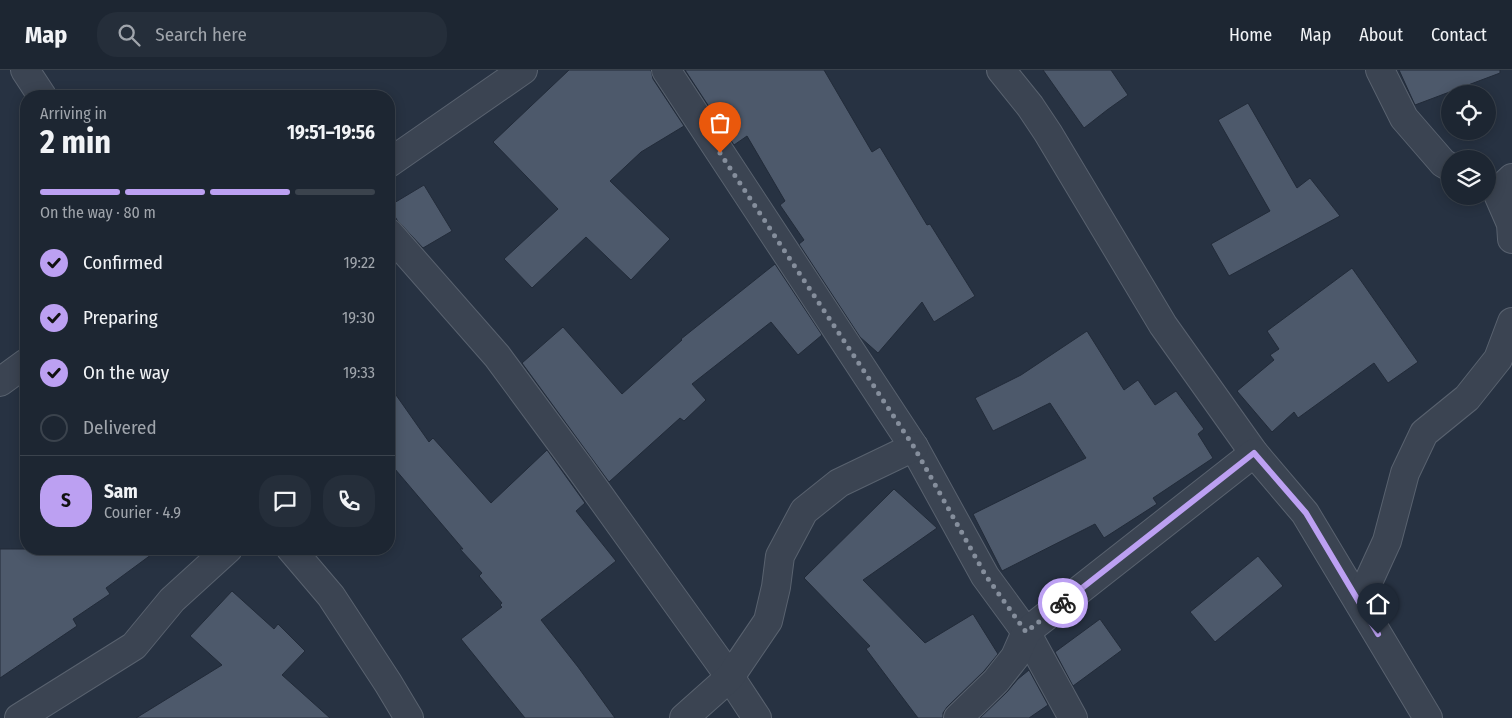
<!DOCTYPE html>
<html lang="en">
<head>
<meta charset="utf-8">
<style>
	:root { --surface:#1d2632; --page:#252e3a; --text:#f1f3f6; --muted:#a0a5ac; --line:#3b434d; --accent:#bca0f2 }
	body { margin:0; font-family:"Fira Sans Condensed",sans-serif; background:var(--page); color:var(--text); height:100vh; display:flex; flex-direction:column; font-size:19px; white-space:nowrap }
	* { box-sizing:border-box; margin:0 }
	p { font-size:16px; color:var(--muted) }
	.icon { flex:none; width:28px; height:28px; fill:none; stroke:currentColor; stroke-width:2; stroke-linecap:round; stroke-linejoin:round }
	.map { position:relative; flex:1; overflow:hidden }
	.panel { position:absolute; left:20px; top:20px; width:375px; height:465px; display:flex; flex-direction:column; background:var(--surface); border-radius:20px; box-shadow:0 2px 12px #0003,0 0 0 1px var(--line) }
	.panel>* { flex:none }
	.controls { position:absolute; left:1441px; top:15px; display:grid; gap:10px }
	.controls a { display:grid; place-items:center; width:55px; height:55px; border-radius:50%; background:var(--surface); box-shadow:0 2px 12px #0003,0 0 0 1px var(--line); font-size:25px }
	.pin { position:absolute; display:grid; place-items:center; width:42px; height:42px; color:#fff; margin:-51px -21px; border-radius:50% 50% 50% 0; rotate:-45deg; box-shadow:0 0 5px #0007 }
	.pin .icon { rotate:45deg }
	.courier { position:absolute; display:grid; place-items:center; width:50px; height:50px; margin:-25px; border:4px solid #bca0f2; border-radius:50%; background:#fff; color:#222; box-shadow:0 1px 6px #0007 }
	.headline em { font-style:normal; font-weight:700 }
	.headline div { display:flex; flex-direction:column-reverse }
	.headline { display:flex; align-items:center; justify-content:space-between; height:85px; padding:0 20px }
	h1 { font-size:32px; font-weight:700; line-height:38px }
	.bar { display:grid; grid-template-columns:repeat(4,1fr); gap:8px 5px; align-content:center; height:60px; padding:0 20px }
	.bar i { height:6px; border-radius:4px; background:var(--line) }
	.bar .on { background:var(--accent) }
	.bar p { grid-column:span 4 }
	.line { display:flex; align-items:center; gap:12px; padding:0 20px; border-top:1px solid var(--line) }
	.line div { flex:1 }
	.round { display:grid; place-items:center; flex:none; width:52px; height:52px; border-radius:20px; background:var(--page) }
	ol { padding:0 20px; list-style:none }
	li { display:flex; align-items:center; gap:15px; height:55px }
	li p { margin-inline-start:auto }
	li .icon { padding:5px; border-radius:50%; background:var(--accent); color:#111; stroke-width:4 }
	li:last-child { color:var(--muted) }
	li i { width:28px; height:28px; border:2px solid var(--line); border-radius:50% }
	header { display:flex; align-items:center; gap:30px; box-sizing:border-box; height:70px; padding:0 25px; background:var(--surface); border-bottom:1px solid var(--line) }
	header strong { font-size:24px }
	nav { display:flex; gap:28px; margin-inline-start:auto; font-size:18px }
	.search { width:350px; height:45px; background:var(--page); display:flex; align-items:center; gap:12px; box-sizing:border-box; padding:0 18px; border-radius:20px; color:var(--muted); font-size:19px }
	.map>svg:first-child { display:block }
	.building { fill:#4d596b; stroke:#222b39 }
	.lines { fill:none; stroke-linecap:round; stroke-linejoin:round }
	.minor-casing { stroke:#59626f; stroke-width:30 }
	.minor { stroke:#3b4452; stroke-width:28 }
	.done { stroke:#858e9c; stroke-width:5; stroke-dasharray:0 9 }
	.route { stroke:#bca0f2; stroke-width:6 }
</style>
</head>
<body>
<header>
<strong>Map</strong>
<div class="search"><svg class="icon" aria-label="search" viewBox="0 0 24 24"><circle cx="10" cy="10" r="6"/><path d="M15 15l6 6"/></svg>Search here</div>
<nav><a>Home</a><a>Map</a><a>About</a><a>Contact</a></nav>
</header>
<div class="map">
<svg width="1512" height="648" viewBox="0 0 1512 648">
	<rect width="100%" height="100%" fill="#273242"/>
	<g class="building">
		<path d="M569 0H651L653 9 684 56 641 82 610 111 670 169 631 210 586 167 532 218 504 189 558 139 493 72Z"/>
		<path d="M685 0H824L872 82 880 77 927 155 930 154 975 226 934 252 922 232 878 283 860 267 799 174 804 170 780 135 785 131 747 66 734 75Z"/>
		<path d="M1043 0H1111L1128 25 1107 40 1084 58Z"/>
		<path d="M1399 0H1500V3L1415 35Z"/>
		<path d="M1248 33 1297 118 1310 108 1340 146 1229 206 1211 174 1270 141 1218 50Z"/>
		<path d="M424 115 452 161 423 178 397 150 389 136Z"/>
		<path d="M775 194 822 265 798 285 771 252 692 314 706 330 684 351 680 348 609 412 522 293 563 257 622 324 682 270 681 269Z"/>
		<path d="M1352 198 1418 292 1388 313 1374 293 1298 348 1294 342 1272 362 1237 321 1274 290 1270 285 1279 279 1267 261Z"/>
		<path d="M1087 261 1124 320 1138 310 1155 335 1176 321 1204 359 1198 364 1213 388 1153 428 1157 434 1104 468 1095 454 1002 501 973 444 1086 388 1050 333 993 361 975 328 1021 305Z"/>
		<path d="M389 315 429 372 433 368 491 433 547 380 585 433 576 441 616 491 541 550 578 597 615 648H525L461 569 502 537 500 535 502 533 479 506 482 503 460 479H463L389 392Z"/>
		<path d="M894 419 937 458 863 510 925 573 973 544 998 584 984 601 947 637 943 643V648H918L866 579 870 576 804 508Z"/>
		<path d="M0 479H159L106 518 110 524 73 549 77 556 0 608Z"/>
		<path d="M1258 486 1283 516 1215 572 1190 542Z"/>
		<path d="M232 521 274 559 278 554 305 581 282 605 330 648H136L222 595 190 566Z"/>
		<path d="M1100 549 1122 580 1073 616 1055 582Z"/>
		<path d="M1029 600 1048 635 1029 648H980L1007 622 1018 609Z"/>
	</g>
	<g class="lines">
		<g class="minor-casing">
			<g id="minor">
				<path d="M25 0 42 26"/>
				<path d="M666 0 914 377 985 506 1026 562 1073 648"/>
				<path d="M1001 0 1030 36 1048 63 1163 255 1254 383 1305 443 1428 648"/>
				<path d="M1380 0 1404 48 1443 93 1450 97"/>
				<path d="M389 93 523 0"/>
				<path d="M1512 108 1497 122 1511 154 1512 169"/>
				<path d="M389 163 497 286 579 397 730 607 757 648"/>
				<path d="M0 312 26 293"/>
				<path d="M291 479 331 526 388 613 409 648"/>
				<path d="M1359 532 1387 471 1405 403 1424 363 1467 328 1498 289 1512 252"/>
				<path d="M19 648 134 576 172 530 228 479"/>
				<path d="M684 648 730 607 768 551 776 517 780 486 804 441 839 413 914 377"/>
				<path d="M958 648 996 611 1015 587 1026 562 1254 383"/>
			</g>
		</g>
		<use href="#minor" class="minor"/>
	</g>
	<g class="lines">
		<path class="done" d="M720 83 914 377 986 506 1026 562 1063 533"/>
		<path class="route" d="M1063 533 1254 383 1306 443 1378 564"/>
	</g>
</svg>
<div class="controls">
<a><svg class="icon" aria-label="locate" viewBox="0 0 24 24"><circle cx="12" cy="12" r="6"/><path d="M12 2v4M12 18v4M2 12h4M18 12h4"/></svg></a>
<a><svg class="icon" aria-label="layers" viewBox="0 0 24 24"><path d="M12 4l9 5-9 5-9-5zM3 14l9 5 9-5"/></svg></a>
</div>
<div class="pin" style="left:720px;top:83px;background:#ea580c"><svg class="icon" aria-label="bag" viewBox="0 0 24 24"><path d="M5 8h14l-1 12H6zM9 8a3 3 0 0 1 6 0"/></svg></div>
<div class="pin" style="left:1378px;top:564px;background:#1f2937"><svg class="icon" aria-label="home" viewBox="0 0 24 24"><path d="M3 11l9-7 9 7M6 9v11h12V9"/></svg></div>
<div class="courier" style="left:1063px;top:533px"><svg class="icon" aria-label="bike" viewBox="0 0 24 24"><circle cx="6" cy="16" r="4"/><circle cx="18" cy="16" r="4"/><path d="M6 16l4-8h5l3 8M10 8l3 8H6M13 5h3"/></svg></div>
<section class="panel">
<div class="headline"><div><h1>2 min</h1><p>Arriving in</p></div><em>19:51–19:56</em></div>
<div class="bar"><i class="on"></i><i class="on"></i><i class="on"></i><i></i><p>On the way · 80 m</p></div>
<ol>
<li><svg class="icon" aria-label="check" viewBox="0 0 24 24"><path d="M5 12l5 5 9-10"/></svg>Confirmed<p>19:22</p></li>
<li><svg class="icon" aria-label="check" viewBox="0 0 24 24"><path d="M5 12l5 5 9-10"/></svg>Preparing<p>19:30</p></li>
<li><svg class="icon" aria-label="check" viewBox="0 0 24 24"><path d="M5 12l5 5 9-10"/></svg>On the way<p>19:33</p></li>
<li><i></i>Delivered</li>
</ol>
<div class="line" style="height:90px"><b class="round" style="background:var(--accent);color:#111">S</b><div><b>Sam</b><p>Courier · 4.9</p></div><a class="round"><svg class="icon" aria-label="chat" viewBox="0 0 24 24"><path d="M4 5h16v11H9l-5 4z"/></svg></a><a class="round"><svg class="icon" aria-label="phone" viewBox="0 0 24 24"><path d="M5 4h4l2 5-3 2q2 4 5 5l2-3 5 2v4C11 20 4 13 5 4z"/></svg></a></div>
</section>
</div>
</body>
</html>
